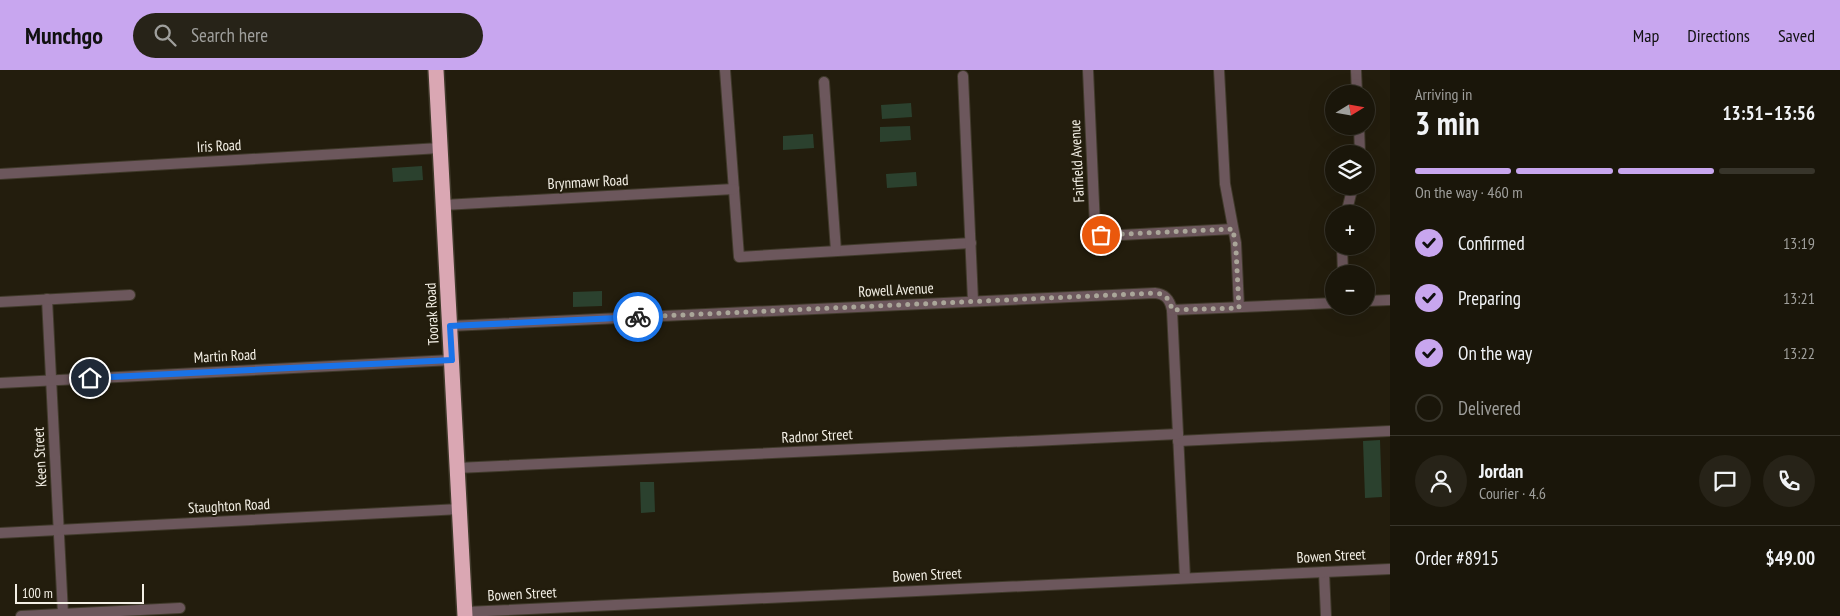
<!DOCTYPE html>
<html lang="en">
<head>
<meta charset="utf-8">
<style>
	:root { --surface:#1a160a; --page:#272318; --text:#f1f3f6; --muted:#9f9f9c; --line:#38352b; --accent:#c8a6ef }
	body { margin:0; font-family:"PT Sans Narrow",sans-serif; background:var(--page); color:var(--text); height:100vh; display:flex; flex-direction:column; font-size:19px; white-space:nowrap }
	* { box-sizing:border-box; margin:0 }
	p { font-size:16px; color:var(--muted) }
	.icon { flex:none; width:28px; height:28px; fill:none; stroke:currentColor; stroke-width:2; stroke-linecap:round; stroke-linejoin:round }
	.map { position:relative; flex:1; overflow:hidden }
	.drawer { display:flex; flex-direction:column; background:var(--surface); width:450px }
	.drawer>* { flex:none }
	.needle { width:32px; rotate:79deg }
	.buttons { position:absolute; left:1325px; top:15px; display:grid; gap:10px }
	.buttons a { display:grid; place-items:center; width:50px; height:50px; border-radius:50%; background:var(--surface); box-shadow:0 5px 20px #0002,0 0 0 1px var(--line); font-size:25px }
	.scale { position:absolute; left:15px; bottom:12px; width:129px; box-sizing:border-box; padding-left:5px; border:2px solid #f3efe5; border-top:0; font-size:14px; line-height:18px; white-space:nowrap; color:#f3efe5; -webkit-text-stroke:4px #231d0d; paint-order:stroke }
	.pin { position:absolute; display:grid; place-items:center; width:42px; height:42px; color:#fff; margin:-21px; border:2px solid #fff; border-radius:50%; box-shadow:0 1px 5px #0007 }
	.courier { position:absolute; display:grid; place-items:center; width:50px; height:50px; margin:-25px; border:4px solid #1a73e8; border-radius:50%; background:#fff; color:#222; box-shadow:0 1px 6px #0007 }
	.summary em { font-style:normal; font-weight:600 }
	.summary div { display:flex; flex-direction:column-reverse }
	.summary { display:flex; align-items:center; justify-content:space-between; height:85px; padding:0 25px }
	h1 { font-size:32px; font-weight:600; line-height:38px }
	.bar { display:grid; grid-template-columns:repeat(4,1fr); gap:8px 5px; align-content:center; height:60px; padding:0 25px }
	.bar i { height:6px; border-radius:4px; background:var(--line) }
	.bar .selected { background:var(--accent) }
	.bar p { grid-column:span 4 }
	.line { display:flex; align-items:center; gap:12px; padding:0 25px; border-top:1px solid var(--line) }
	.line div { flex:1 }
	.round { display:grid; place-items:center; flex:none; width:52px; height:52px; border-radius:26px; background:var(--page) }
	ol { padding:0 25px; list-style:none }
	li { display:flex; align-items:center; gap:15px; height:55px }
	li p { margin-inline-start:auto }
	li .icon { padding:5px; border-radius:50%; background:var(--accent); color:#111; stroke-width:4 }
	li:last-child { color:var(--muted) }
	li i { width:28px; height:28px; border:2px solid var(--line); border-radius:50% }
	header { display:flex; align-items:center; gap:30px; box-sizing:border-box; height:70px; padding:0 25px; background:var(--accent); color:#111 }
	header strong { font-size:24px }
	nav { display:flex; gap:28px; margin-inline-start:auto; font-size:18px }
	.search { width:350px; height:45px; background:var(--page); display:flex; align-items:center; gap:12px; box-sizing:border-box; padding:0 18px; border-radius:28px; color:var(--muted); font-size:19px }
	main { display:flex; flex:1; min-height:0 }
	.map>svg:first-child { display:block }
	.green { fill:#2b412e }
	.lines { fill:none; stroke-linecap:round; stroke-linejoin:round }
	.minor-casing { stroke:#403a2b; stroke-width:12 }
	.highway-casing { stroke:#403a2b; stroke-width:18 }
	.minor { stroke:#6c575c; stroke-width:10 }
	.highway { stroke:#daa7b3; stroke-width:15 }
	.done { stroke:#aaa699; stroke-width:5; stroke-dasharray:0 9 }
	.route { stroke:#1a73e8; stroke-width:6 }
	.labels { text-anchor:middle; stroke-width:4; stroke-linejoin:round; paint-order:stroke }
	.street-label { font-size:15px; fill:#f3efe5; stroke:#231d0d }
</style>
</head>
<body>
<header>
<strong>Munchgo</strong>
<div class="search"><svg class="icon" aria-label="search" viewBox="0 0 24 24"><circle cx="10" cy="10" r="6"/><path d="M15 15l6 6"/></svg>Search here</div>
<nav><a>Map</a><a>Directions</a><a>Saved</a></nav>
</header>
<main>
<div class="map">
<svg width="1390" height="546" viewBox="0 0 1390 546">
	<rect width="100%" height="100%" fill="#231d0d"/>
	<g class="green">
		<path d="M911 33 912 47 882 49 881 35Z"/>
		<path d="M910 56 911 70 880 72V57Z"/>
		<path d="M813 64 814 78 783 80V66Z"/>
		<path d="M422 96 423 110 393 112 392 98Z"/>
		<path d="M916 102 917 116 887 118 886 104Z"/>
		<path d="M602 221V236L573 237V222Z"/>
		<path d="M1380 370 1382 427 1365 428 1363 371Z"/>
		<path d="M640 412H654L655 442 641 443Z"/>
	</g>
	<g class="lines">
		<g class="minor-casing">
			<g id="minor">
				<path d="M725 0 739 187 971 173"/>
				<path d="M1088 0 1095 156 1098 163 1103 166 1233 159"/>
				<path d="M1219 0 1225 114 1236 173 1239 237"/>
				<path d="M1356 0 1357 24"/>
				<path d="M963 6 973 231"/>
				<path d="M824 12 836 181"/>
				<path d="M1359 56 1360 84"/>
				<path d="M0 104 440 78"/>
				<path d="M444 135 734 119"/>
				<path d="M1346 144 1353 116"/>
				<path d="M1342 176 1343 204"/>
				<path d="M47 229 63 544"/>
				<path d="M1366 231 1390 230"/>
				<path d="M0 232 130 225"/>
				<path d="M1172 240 1185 508"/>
				<path d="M450 256 1155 223C1166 224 1170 230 1172 240L1334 233"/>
				<path d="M0 313 452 290"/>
				<path d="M1178 371 1390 361"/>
				<path d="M457 398 1178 364"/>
				<path d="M0 463 460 439"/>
				<path d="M1324 502 1326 546"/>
				<path d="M465 542 1390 499"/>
				<path d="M21 546 180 538"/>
			</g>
		</g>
		<g class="highway-casing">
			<path id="highway" d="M436 0 465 546"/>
		</g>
		<use href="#minor" class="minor"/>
		<use href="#highway" class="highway"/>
	</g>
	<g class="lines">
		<path class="done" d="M638 247 1155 223C1166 224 1170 230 1172 240L1239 238 1236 180 1233 159 1101 165"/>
		<path class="route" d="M90 308 452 290 450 256 638 247"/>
	</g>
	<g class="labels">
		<g class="street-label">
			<text transform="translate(219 76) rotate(-3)" y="5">Iris Road</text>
			<text transform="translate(1077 91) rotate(-93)" y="5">Fairfield Avenue</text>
			<text transform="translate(588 112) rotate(-3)" y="5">Brynmawr Road</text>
			<text transform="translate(896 220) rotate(-3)" y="5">Rowell Avenue</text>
			<text transform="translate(432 244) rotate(-93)" y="5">Toorak Road</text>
			<text transform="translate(225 286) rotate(-3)" y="5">Martin Road</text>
			<text transform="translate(817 366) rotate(-3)" y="5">Radnor Street</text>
			<text transform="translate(40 387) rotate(-93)" y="5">Keen Street</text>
			<text transform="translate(229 436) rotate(-3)" y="5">Staughton Road</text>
			<text transform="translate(1331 486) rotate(-3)" y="5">Bowen Street</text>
			<text transform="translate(927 505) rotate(-3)" y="5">Bowen Street</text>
			<text transform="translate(522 524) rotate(-3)" y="5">Bowen Street</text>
		</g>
	</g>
</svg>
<div class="buttons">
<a><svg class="needle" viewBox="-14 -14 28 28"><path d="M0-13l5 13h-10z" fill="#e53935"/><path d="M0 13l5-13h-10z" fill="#9f9f9c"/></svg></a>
<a><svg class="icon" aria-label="layers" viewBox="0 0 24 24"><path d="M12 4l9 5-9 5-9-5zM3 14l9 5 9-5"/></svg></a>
<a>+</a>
<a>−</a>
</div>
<div class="scale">100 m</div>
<div class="pin" style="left:1101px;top:165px;background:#ea580c"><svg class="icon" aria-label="bag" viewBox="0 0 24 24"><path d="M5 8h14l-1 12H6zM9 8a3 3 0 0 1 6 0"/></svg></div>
<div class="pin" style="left:90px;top:308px;background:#1f2937"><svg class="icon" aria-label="home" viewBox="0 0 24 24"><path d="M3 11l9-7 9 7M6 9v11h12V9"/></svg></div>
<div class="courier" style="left:638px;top:247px"><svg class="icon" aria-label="bike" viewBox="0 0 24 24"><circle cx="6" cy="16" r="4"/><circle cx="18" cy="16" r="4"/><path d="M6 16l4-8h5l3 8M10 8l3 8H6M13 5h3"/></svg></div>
</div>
<section class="drawer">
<div class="summary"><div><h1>3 min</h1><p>Arriving in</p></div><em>13:51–13:56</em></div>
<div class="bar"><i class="selected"></i><i class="selected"></i><i class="selected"></i><i></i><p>On the way · 460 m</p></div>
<ol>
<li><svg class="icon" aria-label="check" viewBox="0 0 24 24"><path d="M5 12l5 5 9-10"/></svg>Confirmed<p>13:19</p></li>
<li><svg class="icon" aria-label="check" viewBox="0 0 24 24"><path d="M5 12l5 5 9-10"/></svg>Preparing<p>13:21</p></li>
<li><svg class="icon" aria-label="check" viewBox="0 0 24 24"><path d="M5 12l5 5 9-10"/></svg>On the way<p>13:22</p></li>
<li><i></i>Delivered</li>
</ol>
<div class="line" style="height:90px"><a class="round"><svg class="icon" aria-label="person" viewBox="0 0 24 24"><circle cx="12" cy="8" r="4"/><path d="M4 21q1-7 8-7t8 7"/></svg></a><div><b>Jordan</b><p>Courier · 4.6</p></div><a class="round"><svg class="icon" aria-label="chat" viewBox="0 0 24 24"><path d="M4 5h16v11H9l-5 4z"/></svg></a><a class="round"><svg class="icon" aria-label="phone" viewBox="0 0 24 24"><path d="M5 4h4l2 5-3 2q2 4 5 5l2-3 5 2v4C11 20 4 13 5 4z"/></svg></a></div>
<div class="line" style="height:65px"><div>Order #8915</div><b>$49.00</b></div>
</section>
</main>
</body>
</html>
